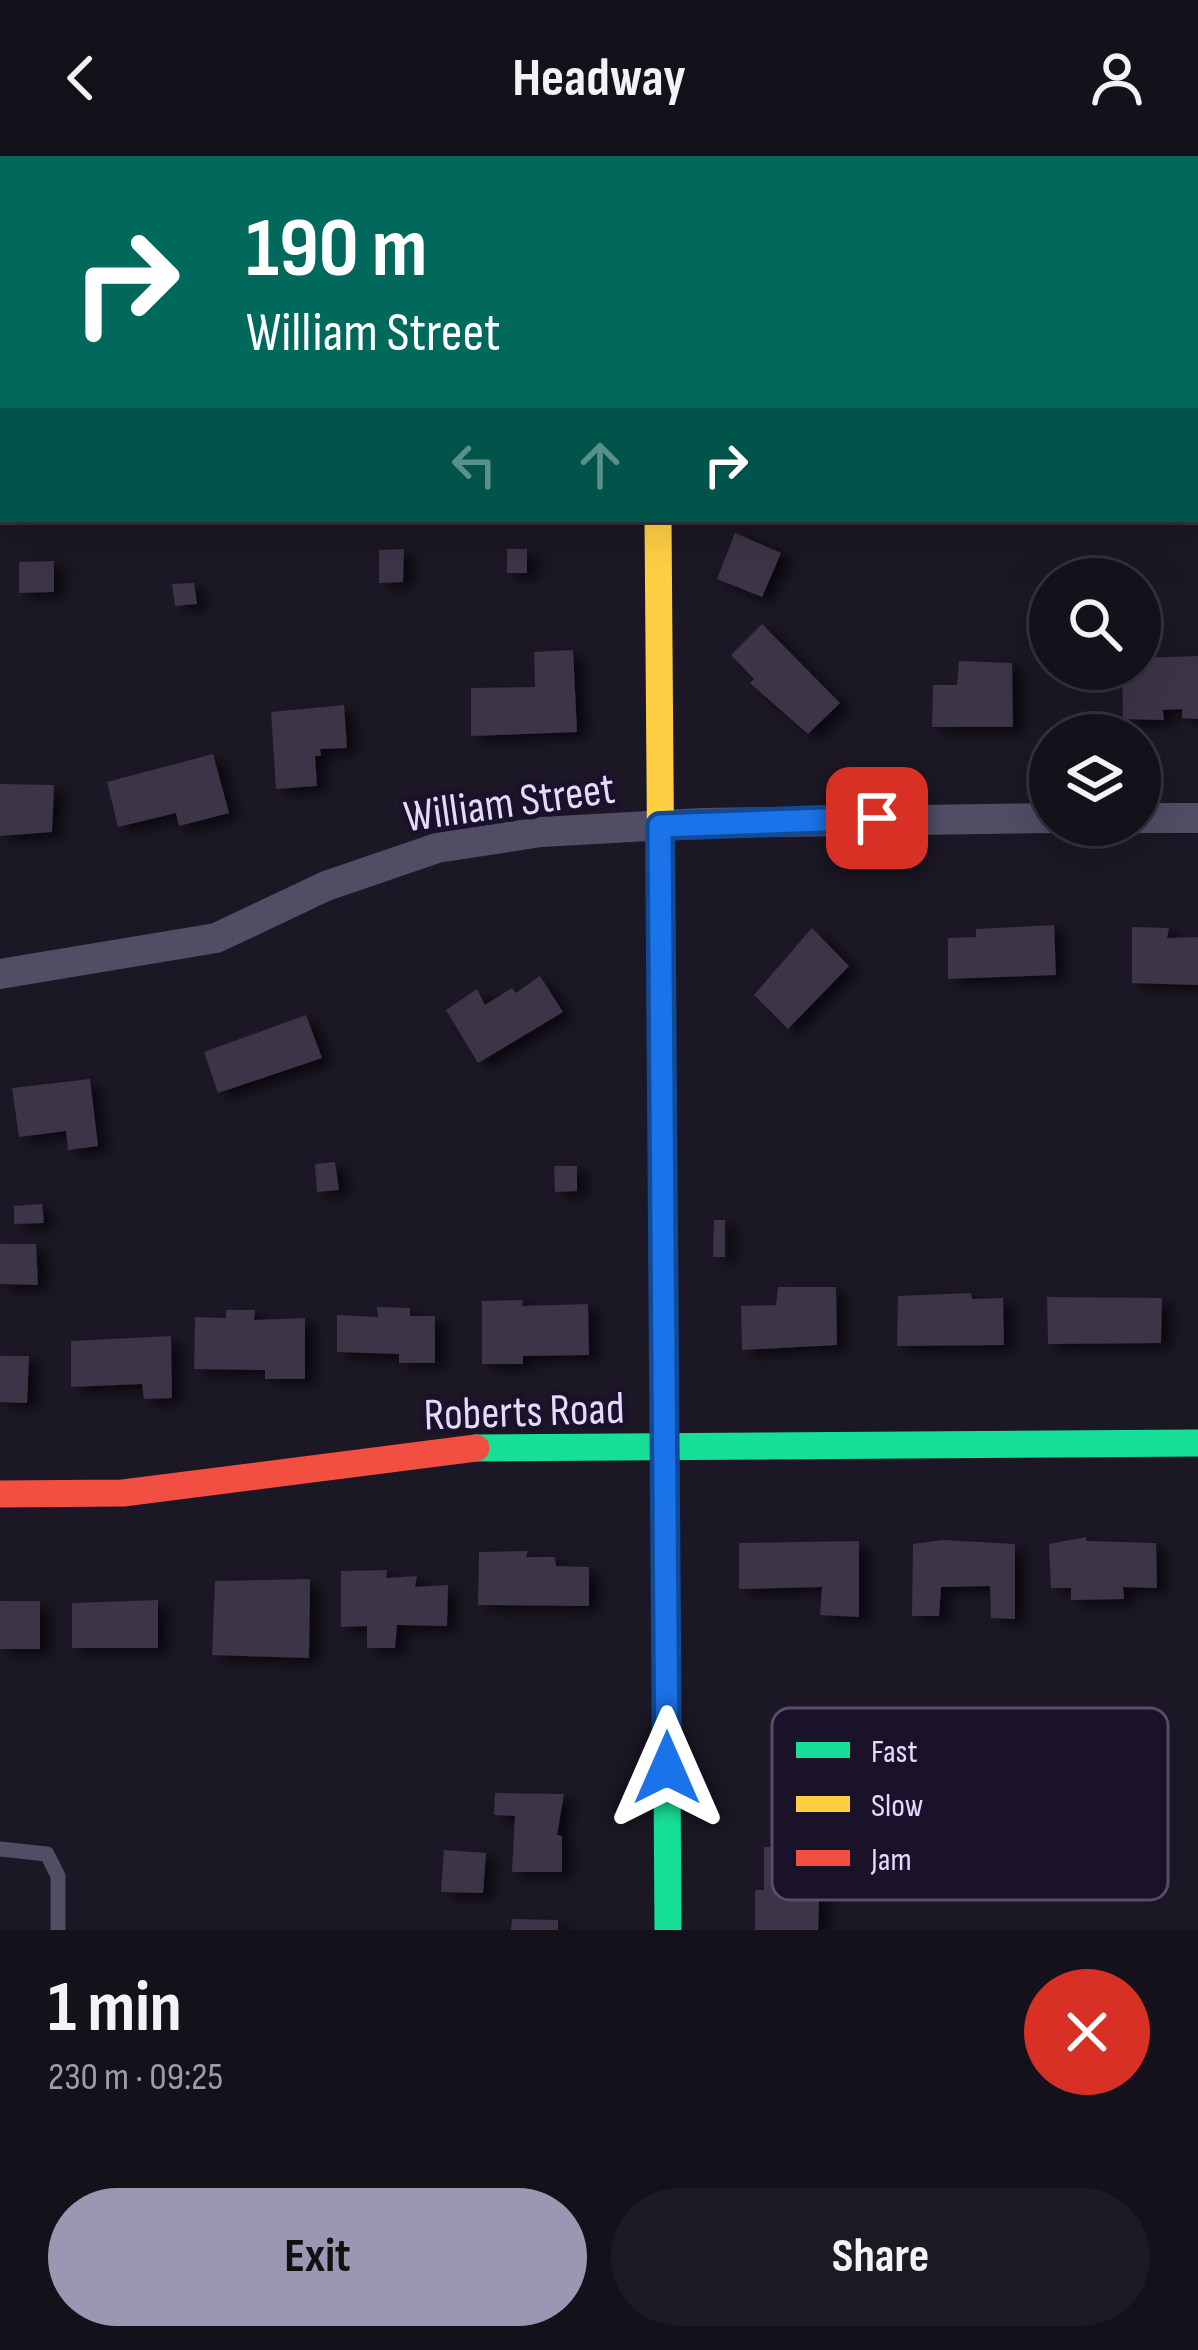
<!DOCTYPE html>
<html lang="en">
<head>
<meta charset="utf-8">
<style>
	body { margin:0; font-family:"Sofia Sans Condensed",sans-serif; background:#1d1a24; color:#f1f3f6; height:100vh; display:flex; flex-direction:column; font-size:45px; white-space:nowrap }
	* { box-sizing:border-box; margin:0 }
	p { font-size:39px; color:#9d9da3 }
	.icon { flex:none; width:66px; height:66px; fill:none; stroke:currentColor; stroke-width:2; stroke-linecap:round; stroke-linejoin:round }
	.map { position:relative; height:1774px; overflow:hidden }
	.side { display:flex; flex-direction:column; background:#14111b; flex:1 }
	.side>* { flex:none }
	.top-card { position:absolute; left:0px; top:0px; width:1200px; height:366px; box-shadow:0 12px 48px #0002,0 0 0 3px #33313a; background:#00695c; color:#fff; overflow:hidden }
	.fabs { position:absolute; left:1029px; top:402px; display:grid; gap:24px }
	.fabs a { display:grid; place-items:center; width:132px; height:132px; border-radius:50%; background:#14111b; box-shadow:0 12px 48px #0002,0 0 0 3px #33313a; font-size:60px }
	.pin { position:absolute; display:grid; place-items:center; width:102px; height:102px; color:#fff; margin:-51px; border-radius:24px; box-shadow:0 6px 18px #0006 }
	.me { position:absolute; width:132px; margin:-66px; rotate:0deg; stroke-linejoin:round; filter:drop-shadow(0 0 9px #0008) }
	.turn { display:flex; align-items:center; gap:42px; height:252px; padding:0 48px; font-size:54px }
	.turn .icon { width:156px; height:156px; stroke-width:2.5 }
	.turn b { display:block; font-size:84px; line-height:102px }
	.lanes { display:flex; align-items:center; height:114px; padding:0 48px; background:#0003; justify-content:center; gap:60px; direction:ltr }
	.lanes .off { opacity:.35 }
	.round { display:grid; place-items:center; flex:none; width:126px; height:126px; border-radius:63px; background:#1d1a24 }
	.summary { display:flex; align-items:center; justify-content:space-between; height:204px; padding:0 48px }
	h1 { font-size:72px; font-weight:700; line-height:90px }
	.button { display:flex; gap:24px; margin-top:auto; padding:24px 48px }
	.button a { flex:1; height:138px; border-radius:72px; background:#9d96b2; color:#111; font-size:48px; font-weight:700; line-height:138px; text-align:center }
	.button a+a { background:#1d1a24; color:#f1f3f6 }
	header { display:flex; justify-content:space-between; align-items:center; height:156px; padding:0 48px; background:#14111b; font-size:54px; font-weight:700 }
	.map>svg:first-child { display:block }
	.building { fill:#3a3546; filter:url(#shadow) }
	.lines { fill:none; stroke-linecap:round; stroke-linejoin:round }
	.lane { stroke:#514d65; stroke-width:15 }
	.street { stroke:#514d65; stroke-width:30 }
	.fast { stroke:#16e098; stroke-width:27 }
	.slow { stroke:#ffcf43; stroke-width:27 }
	.jam { stroke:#f24e42; stroke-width:27 }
	.route-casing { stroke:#114b97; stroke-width:30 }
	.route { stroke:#1a73e8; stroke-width:21 }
	.labels { text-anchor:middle; stroke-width:10; stroke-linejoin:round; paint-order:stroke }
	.street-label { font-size:45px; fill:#e3dbfe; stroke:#191229 }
	.key { fill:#191229; stroke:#564e69; stroke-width:3 }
	.key-label { font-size:33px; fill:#e3dbfe }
</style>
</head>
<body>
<header><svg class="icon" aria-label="back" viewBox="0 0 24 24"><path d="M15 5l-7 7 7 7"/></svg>Headway<svg class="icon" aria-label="person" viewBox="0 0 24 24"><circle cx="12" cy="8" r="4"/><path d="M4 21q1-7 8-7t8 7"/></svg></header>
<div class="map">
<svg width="1198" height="1774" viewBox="0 0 1198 1774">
	<defs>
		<filter id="shadow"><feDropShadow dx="10" dy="6" stdDeviation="6" flood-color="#0009"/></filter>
	</defs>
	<rect width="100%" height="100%" fill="#1b1724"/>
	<g class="building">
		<path d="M735,377L781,397L762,441L717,423Z"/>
		<path d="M404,393L403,426L379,427V394Z"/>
		<rect x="507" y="393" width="20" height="24"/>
		<path d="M54,405V436L19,437V406Z"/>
		<path d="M194,427L197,448L175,450L172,428Z"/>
		<path d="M762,468L840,547L808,578L750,527L754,523L731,499Z"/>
		<path d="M573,494L577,576L471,580V532L535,531L534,496Z"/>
		<path d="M1198,500V563L1182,562V553L1163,554L1164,564L1123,563L1122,513H1140V502Z"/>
		<path d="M959,505L1012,507L1013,571H932L933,529H957Z"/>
		<path d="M344,549L347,592L320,593L321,600H315L317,630L276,633L271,556Z"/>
		<path d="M213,598L229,657L179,670L176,657L118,671L107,626Z"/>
		<path d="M0,628L54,629L52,676L0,680Z"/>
		<path d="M1054,769L1056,819L948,823V782L976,781V773Z"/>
		<path d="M1132,771L1169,772L1167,782L1198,781V829L1132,827Z"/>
		<path d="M812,772L849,810L788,873L754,839Z"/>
		<path d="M540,820L563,856L478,907L446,854L477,833L485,849L512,832L516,837Z"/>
		<path d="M306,859L322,902L218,937L204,896Z"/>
		<path d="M90,923L98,990L68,994L66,975L19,981L12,932Z"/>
		<path d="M335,1006L339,1034L317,1036L315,1008Z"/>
		<path d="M554,1010H577V1035L555,1036Z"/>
		<path d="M42,1048L44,1067L14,1068V1050Z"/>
		<path d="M714,1064H725V1101H713Z"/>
		<path d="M0,1088H36L38,1129L0,1128Z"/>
		<path d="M778,1131H836L837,1189L742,1194L741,1150L776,1149Z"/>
		<path d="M971,1137L972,1143L1003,1142L1004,1189L897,1190L898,1140Z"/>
		<path d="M1047,1141L1162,1142L1161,1187L1048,1188Z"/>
		<path d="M523,1144L522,1150L588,1148L589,1199L523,1200V1208H482V1145Z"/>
		<path d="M377,1151L410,1152V1160H435V1207H399V1198L337,1196V1159L378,1161Z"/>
		<path d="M226,1154H255L254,1164L305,1162V1223H265V1214L194,1213L195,1161L226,1162Z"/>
		<path d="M171,1180L172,1242L144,1243L142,1228L71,1231V1185Z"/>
		<path d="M0,1200H29L27,1247L0,1246Z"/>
		<path d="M1086,1381V1385L1156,1387L1157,1432L1123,1431L1124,1443L1071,1444V1432H1051L1049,1388Z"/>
		<path d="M943,1384L1015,1388V1463L991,1462L990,1430L941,1431L939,1460H912L913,1388Z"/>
		<path d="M859,1385V1461L820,1459L822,1431L739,1433V1387Z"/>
		<path d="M528,1395L526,1401H555L556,1410L589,1411V1450L478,1449L479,1396Z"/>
		<path d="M387,1414L386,1422L417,1420L415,1431L448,1429L447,1470L397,1469L395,1492H367V1470L341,1471V1415Z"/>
		<path d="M310,1423L309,1502L212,1499L215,1425Z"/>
		<path d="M158,1444V1492H72V1447Z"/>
		<rect x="0" y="1445" width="40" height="48"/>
		<path d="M495,1637L564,1638L557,1679L562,1680V1716H512L515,1660L494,1659Z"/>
		<path d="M764,1691L821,1692L818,1774H755V1734H764Z"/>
		<path d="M444,1694L486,1697L483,1737L441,1736Z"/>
		<path d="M512,1763L558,1764V1774H511Z"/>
	</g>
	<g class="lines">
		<path class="lane" d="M0,1693L47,1698L58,1720V1774"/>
		<g class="street">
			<path d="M565,0L570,3"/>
			<path d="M751,3L752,0"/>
			<path d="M1197,135H1198"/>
			<path d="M1140,662H1198"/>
			<path d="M0,818L216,782L326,730L437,692L541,676L702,667L1050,662"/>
		</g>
		<g class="fast">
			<path d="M663,1000L668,1774"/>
			<path d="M476,1292L1198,1287"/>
		</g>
		<path class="slow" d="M658,363L663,1000"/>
		<path class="jam" d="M0,1338L123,1337L476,1292"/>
	</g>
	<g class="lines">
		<g class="route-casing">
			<path id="route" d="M667,1612L660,670L877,662"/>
		</g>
		<use href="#route" class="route"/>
	</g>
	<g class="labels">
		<g class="street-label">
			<text transform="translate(509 645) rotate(-8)" y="16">William Street</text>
			<text transform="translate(524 1254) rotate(-2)" y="16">Roberts Road</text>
		</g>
	</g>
	<rect x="772" y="1552" width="396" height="192" rx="18" class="key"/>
	<rect x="796" y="1586" width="54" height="16" fill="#16e098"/>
	<rect x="796" y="1640" width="54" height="16" fill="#ffcf43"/>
	<rect x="796" y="1694" width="54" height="16" fill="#f24e42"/>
	<g class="key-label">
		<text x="871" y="1606">Fast</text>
		<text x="871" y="1660">Slow</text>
		<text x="871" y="1714">Jam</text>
	</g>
</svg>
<div class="fabs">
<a><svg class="icon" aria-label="search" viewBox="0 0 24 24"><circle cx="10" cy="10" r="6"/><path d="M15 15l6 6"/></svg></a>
<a><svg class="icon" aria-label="layers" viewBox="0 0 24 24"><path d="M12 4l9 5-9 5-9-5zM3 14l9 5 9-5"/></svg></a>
</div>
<div class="pin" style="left:877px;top:662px;background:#d93025"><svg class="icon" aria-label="arrive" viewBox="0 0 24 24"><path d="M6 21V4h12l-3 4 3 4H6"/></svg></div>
<svg class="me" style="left:667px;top:1612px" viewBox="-20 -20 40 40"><path d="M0-17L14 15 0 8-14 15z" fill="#1a73e8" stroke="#fff" stroke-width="4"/></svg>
<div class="top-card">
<div class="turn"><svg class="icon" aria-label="right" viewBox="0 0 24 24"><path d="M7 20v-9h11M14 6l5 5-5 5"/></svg><div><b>190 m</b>William Street</div></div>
<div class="lanes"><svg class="icon off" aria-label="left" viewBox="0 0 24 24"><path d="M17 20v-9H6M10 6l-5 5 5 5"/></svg><svg class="icon off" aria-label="ahead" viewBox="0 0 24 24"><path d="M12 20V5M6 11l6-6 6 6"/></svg><svg class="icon" aria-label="right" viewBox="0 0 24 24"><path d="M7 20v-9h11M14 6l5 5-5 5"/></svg></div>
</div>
</div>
<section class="side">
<div class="summary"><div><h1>1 min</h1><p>230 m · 09:25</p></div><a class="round" style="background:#d93025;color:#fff"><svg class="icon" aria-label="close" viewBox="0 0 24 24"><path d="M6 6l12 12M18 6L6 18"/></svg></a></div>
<div class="button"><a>Exit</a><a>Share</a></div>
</section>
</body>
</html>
